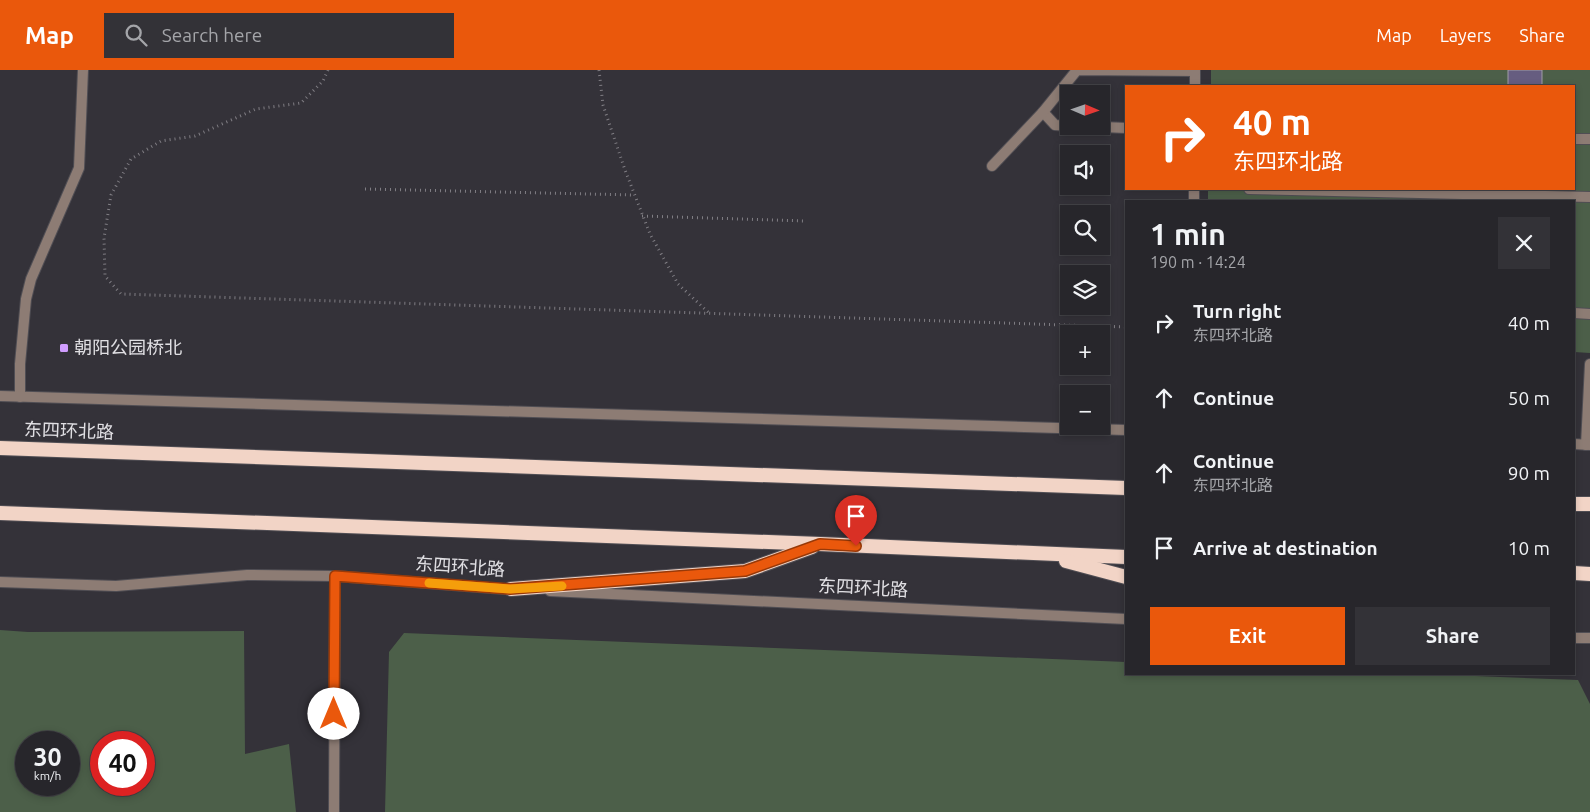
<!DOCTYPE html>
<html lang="en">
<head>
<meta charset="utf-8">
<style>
	body { margin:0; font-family:Ubuntu,"Noto Sans SC",sans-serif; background:#333237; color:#f1f3f6; height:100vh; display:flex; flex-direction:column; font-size:19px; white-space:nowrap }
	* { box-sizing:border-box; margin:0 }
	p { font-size:16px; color:#a4a5a9 }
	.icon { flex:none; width:28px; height:28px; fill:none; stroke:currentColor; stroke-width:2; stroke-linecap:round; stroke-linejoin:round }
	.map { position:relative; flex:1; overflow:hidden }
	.details { position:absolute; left:1125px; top:130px; width:450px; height:475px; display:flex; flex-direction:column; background:#27262b; border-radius:0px; box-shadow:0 2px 8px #0003,0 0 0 1px #434347 }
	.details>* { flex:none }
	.banner { position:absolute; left:1125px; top:15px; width:450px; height:105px; border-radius:0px; box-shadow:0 2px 8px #0003,0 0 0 1px #434347; background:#ea580c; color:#fff; overflow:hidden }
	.needle { width:32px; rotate:92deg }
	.controls { position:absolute; left:1060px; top:15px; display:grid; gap:10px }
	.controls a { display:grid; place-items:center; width:50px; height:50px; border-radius:0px; background:#27262b; box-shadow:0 2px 8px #0003,0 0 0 1px #434347; font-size:25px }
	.speed { position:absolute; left:15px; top:661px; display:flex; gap:10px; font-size:25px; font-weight:700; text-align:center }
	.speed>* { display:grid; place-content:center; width:65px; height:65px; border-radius:50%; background:#27262b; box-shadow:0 2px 8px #0003,0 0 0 1px #434347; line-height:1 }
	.speed small { font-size:12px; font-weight:400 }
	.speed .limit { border:8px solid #d22; background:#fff; color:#111 }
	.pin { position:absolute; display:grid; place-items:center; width:42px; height:42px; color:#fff; margin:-51px -21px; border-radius:50% 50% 50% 0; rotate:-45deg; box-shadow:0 0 5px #0007 }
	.pin .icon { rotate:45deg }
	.me { position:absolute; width:55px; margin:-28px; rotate:0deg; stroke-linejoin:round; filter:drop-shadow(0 0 4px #0008) }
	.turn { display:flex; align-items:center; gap:18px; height:105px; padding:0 25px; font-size:22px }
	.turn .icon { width:65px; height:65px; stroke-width:2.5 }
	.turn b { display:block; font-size:35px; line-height:42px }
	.round { display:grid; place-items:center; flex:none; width:52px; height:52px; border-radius:0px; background:#333237 }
	.overview { display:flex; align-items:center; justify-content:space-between; height:85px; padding:0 25px }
	h1 { font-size:30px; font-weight:600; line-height:38px }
	.button { display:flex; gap:10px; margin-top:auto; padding:10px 25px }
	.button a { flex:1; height:58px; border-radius:0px; background:#ea580c; color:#fff; font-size:20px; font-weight:600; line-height:58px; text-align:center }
	.button a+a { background:#333237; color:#f1f3f6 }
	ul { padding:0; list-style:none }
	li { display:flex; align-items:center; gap:15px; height:75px; padding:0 25px }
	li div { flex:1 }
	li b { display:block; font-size:19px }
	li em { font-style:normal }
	header { display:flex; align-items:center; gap:30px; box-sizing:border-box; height:70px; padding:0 25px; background:#ea580c; color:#fff }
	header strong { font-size:24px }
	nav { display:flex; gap:28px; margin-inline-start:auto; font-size:18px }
	.search { width:350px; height:45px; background:#333237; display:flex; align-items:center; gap:12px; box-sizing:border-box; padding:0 18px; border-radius:0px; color:#a4a5a9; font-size:19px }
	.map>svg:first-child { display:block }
	.green { fill:#4c5f49; fill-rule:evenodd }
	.building { fill:#665d80; stroke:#a09ea6 }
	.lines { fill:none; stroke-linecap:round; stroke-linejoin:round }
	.service-casing { stroke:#504e54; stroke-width:12 }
	.tertiary-casing { stroke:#504e54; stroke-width:12 }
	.trunk-casing { stroke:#504e54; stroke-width:16 }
	.path { stroke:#807e84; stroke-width:3; stroke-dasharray:1 4; stroke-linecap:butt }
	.service { stroke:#8d7c74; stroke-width:10 }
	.tertiary { stroke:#8d7c74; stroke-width:10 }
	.trunk { stroke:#f2d4c6; stroke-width:14 }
	.route-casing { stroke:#983908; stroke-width:12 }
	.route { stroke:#ea580c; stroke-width:9 }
	.slow { stroke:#f59e0b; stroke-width:9 }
	.poi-dot { fill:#d09dff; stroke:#343239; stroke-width:2 }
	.labels { text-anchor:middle; stroke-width:4; stroke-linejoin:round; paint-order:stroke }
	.poi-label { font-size:18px; fill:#e0dfe3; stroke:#343239; text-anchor:start }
	.street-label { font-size:18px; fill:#e0dfe3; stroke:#343239 }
</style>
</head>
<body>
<header>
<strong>Map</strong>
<div class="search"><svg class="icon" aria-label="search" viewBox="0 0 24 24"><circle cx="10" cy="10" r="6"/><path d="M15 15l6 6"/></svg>Search here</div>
<nav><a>Map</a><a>Layers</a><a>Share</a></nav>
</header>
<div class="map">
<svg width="1590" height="742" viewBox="0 0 1590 742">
	<rect width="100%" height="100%" fill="#343239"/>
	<g class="green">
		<path d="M1211,0H1590V283L1574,282V131H1208V119H1574V16H1211Z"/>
		<path d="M0,560L28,562L244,561L245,684L289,674L296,742H0ZM26,672H69V715H26ZM101,672H144V715H101Z"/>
		<path d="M404,563L1126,592V604H1425L1578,610L1590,634V742H385L389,582Z"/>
	</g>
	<rect class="building" x="1508" y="0" width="34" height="16"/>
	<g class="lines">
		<g class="service-casing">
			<g id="service">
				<path d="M1195,16V0"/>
				<path d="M1043,42L1055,55L1069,56"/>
				<path d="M1081,56L1126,58"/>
				<path d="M1574,69H1590"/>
				<path d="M992,96L1043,42L1077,0L1195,1"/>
				<path d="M1249,119L1590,127"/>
				<path d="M1194,131V119"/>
				<path d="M1574,243L1590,244"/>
				<path d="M20,327V294L26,229L31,209L79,98L83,0"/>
				<path d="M1586,375L1590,294"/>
			</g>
		</g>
		<g class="tertiary-casing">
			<g id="tertiary">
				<path d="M0,326L1126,360"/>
				<path d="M1574,374L1590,375"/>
				<path d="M0,512L116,516L247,505L335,506L516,520"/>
				<path d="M550,521L1126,549"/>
				<path d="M1574,568H1590"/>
				<path d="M334,742L335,506"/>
			</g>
		</g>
		<g class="trunk-casing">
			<g id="trunk">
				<path d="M0,378L1126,418"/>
				<path d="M1574,434H1590"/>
				<path d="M0,443L820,474L1126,487"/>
				<path d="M1066,491L1126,507"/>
				<path d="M1574,503L1590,504"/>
				<path d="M511,519L745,501L812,477"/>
			</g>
		</g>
		<g class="path">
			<path d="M328,0L323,11L301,33L256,39L195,66L161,71L131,89L111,125L104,168L105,206L121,224L1126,257"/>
			<path d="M599,0L603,35L625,100L650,164L678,214L709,243"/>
			<path d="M365,119L634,125"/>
			<path d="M642,146L806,151"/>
		</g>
		<use href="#service" class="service"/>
		<use href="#tertiary" class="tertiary"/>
		<use href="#trunk" class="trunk"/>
	</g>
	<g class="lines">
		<g class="route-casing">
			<path id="route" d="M334,644L335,506L510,519L745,501L820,474L856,476"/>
		</g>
		<use href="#route" class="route"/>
		<path class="slow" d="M429,513L510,519L562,516"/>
	</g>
	<rect class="poi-dot" x="59" y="273" width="10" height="10" rx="2.5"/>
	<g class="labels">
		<g class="poi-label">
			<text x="74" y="284">朝阳公园桥北</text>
		</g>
		<g class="street-label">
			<text transform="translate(69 361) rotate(2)" y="6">东四环北路</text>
			<text transform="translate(460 497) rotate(4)" y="6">东四环北路</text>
			<text transform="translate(863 518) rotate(3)" y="6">东四环北路</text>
		</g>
	</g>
</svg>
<div class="controls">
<a><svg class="needle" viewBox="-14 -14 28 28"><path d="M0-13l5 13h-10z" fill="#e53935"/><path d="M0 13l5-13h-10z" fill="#a4a5a9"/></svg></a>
<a><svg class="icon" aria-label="sound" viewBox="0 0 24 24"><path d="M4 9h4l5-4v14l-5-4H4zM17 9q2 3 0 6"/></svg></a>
<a><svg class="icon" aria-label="search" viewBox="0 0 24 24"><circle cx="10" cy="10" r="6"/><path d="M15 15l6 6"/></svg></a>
<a><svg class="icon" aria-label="layers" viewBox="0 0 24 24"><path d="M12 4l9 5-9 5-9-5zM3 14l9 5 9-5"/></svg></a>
<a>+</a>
<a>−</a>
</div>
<div class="speed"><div>30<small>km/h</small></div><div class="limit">40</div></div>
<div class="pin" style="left:856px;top:476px;background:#d93025"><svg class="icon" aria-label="arrive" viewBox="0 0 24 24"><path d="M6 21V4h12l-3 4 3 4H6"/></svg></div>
<svg class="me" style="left:334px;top:644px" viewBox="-20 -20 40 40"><circle r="19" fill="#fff"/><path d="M0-13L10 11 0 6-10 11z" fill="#ea580c"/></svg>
<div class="banner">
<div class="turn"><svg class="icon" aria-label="right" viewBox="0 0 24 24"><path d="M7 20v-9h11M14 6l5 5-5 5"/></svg><div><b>40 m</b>东四环北路</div></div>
</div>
<section class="details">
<div class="overview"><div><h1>1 min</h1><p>190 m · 14:24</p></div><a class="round"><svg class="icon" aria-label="close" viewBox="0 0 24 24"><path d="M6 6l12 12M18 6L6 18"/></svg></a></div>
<ul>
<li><svg class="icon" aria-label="right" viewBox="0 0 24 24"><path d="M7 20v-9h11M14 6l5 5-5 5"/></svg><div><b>Turn right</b><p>东四环北路</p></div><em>40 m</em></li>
<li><svg class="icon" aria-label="ahead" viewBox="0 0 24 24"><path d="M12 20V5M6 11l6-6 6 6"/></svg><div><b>Continue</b></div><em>50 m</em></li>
<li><svg class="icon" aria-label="ahead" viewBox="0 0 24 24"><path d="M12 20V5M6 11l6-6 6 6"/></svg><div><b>Continue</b><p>东四环北路</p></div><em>90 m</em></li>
<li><svg class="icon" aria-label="arrive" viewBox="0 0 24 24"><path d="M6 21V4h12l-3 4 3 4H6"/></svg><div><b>Arrive at destination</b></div><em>10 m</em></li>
</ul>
<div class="button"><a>Exit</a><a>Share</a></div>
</section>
</div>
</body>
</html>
